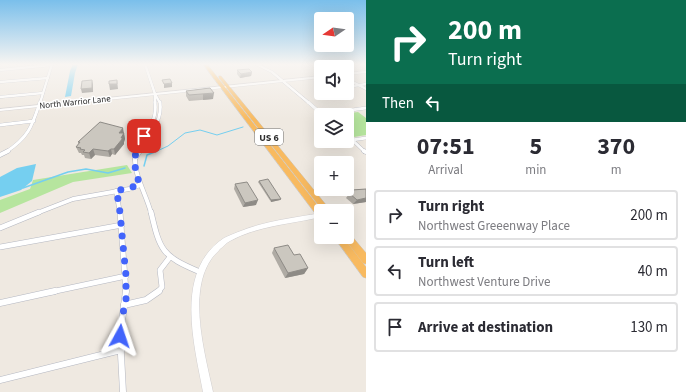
<!DOCTYPE html>
<html lang="en">
<head>
<meta charset="utf-8">
<style>
	body { margin:0; font-family:"Source Sans 3",sans-serif; background:#f7f7f7; color:#2b2b33; height:100vh; display:flex; flex-direction:column; font-size:15px; white-space:nowrap }
	* { box-sizing:border-box; margin:0 }
	p { font-size:13px; color:#7c7c81 }
	.icon { flex:none; width:22px; height:22px; fill:none; stroke:currentColor; stroke-width:2; stroke-linecap:round; stroke-linejoin:round }
	.map { position:relative; flex:1; overflow:hidden }
	.details { display:flex; flex-direction:column; background:#fff; width:320px }
	.details>* { flex:none }
	.top-card { background:#0b6e4f; color:#fff; overflow:hidden }
	.needle { width:26px; rotate:257deg }
	.fabs { position:absolute; left:314px; top:12px; display:grid; gap:8px }
	.fabs a { display:grid; place-items:center; width:40px; height:40px; border-radius:4px; background:#fff; box-shadow:0 4px 16px #0002; font-size:20px }
	.pin { position:absolute; display:grid; place-items:center; width:34px; height:34px; color:#fff; margin:-17px; border-radius:8px; box-shadow:0 2px 6px #0006 }
	.me { position:absolute; width:44px; margin:-22px; rotate:5deg; stroke-linejoin:round; filter:drop-shadow(0 0 3px #0008) }
	.turn { display:flex; align-items:center; gap:14px; height:84px; padding:0 16px; font-size:18px }
	.turn .icon { width:52px; height:52px; stroke-width:2.5 }
	.turn b { display:block; font-size:28px; line-height:34px }
	.then { display:flex; align-items:center; height:38px; padding:0 16px; background:#0003; gap:8px; font-size:15px }
	.eta { display:flex; justify-content:space-evenly; align-items:center; height:68px; text-align:center }
	.eta b { font-size:24px; font-weight:700; line-height:28px }
	ul { padding:0; list-style:none }
	li { display:flex; align-items:center; gap:12px; height:50px; margin:0 8px 6px; padding:0 8px; border:2px solid #e1e1e2; border-radius:4px }
	li div { flex:1 }
	li b { display:block; font-size:15px }
	li em { font-style:normal }
	main { display:flex; flex:1; min-height:0 }
	.map>svg:first-child { display:block }
	.green { fill:#b6e59e }
	.water { fill:#75cff0 }
	.lines { fill:none; stroke-linecap:round; stroke-linejoin:round }
	.stream-far1 { stroke:#75cff0; stroke-width:1 }
	.stream { stroke:#75cff0; stroke-width:1.5 }
	.minor-far4-casing { stroke:#b4b7c1; stroke-width:3 }
	.minor-far3-casing { stroke:#b4b7c1; stroke-width:3.5 }
	.minor-far2-casing { stroke:#b4b7c1; stroke-width:5 }
	.minor-far1-casing { stroke:#b4b7c1; stroke-width:6 }
	.minor-casing { stroke:#b4b7c1; stroke-width:7 }
	.tertiary-casing { stroke:#b4b7c1; stroke-width:0.5 }
	.trunk-casing { stroke:#c9c9c9; stroke-width:1 }
	.minor-far4 { stroke:#fff; stroke-width:2.5 }
	.minor-far3 { stroke:#fff; stroke-width:3 }
	.minor-far2 { stroke:#fff; stroke-width:4 }
	.minor-far1 { stroke:#fff; stroke-width:5 }
	.minor { stroke:#fff; stroke-width:6 }
	.tertiary { fill:#fff; fill-rule:evenodd }
	.trunk { fill:#f8ba60; fill-rule:evenodd }
	.wall { fill:#afaba4 }
	.shaded-wall { fill:#8e8b86 }
	.building { fill:#cbc7bf; stroke:#8e8b86 }
	.route { stroke:#4264fb; stroke-width:7; stroke-dasharray:0 12.6 }
	.labels { text-anchor:middle; stroke-width:3; stroke-linejoin:round; paint-order:stroke }
	.far-street-label { font-size:9px; fill:#2e2e2e; stroke:#fff }
	.shield { fill:#fff; stroke:#6d6d6d; stroke-width:1 }
	.shield-label { font-size:10px; font-weight:bold; fill:#2e2e2e }
</style>
</head>
<body>
<main>
<div class="map">
<svg width="366" height="392" viewBox="0 0 366 392">
	<rect width="100%" height="100%" fill="#efe9e1"/>
	<g class="green">
		<path d="M358,112L366,118V135L354,137L347,130V115H335Z"/>
		<path d="M127,165L132,173L73,182L0,213V200L30,189L33,180Z"/>
	</g>
	<g class="water">
		<path d="M73,64H78L75,73L71,96L65,97L70,71Z"/>
		<path d="M36,164L32,181L21,190L0,197V177L17,168Z"/>
	</g>
	<g class="lines">
		<path class="stream-far1" d="M155,152L168,146L185,133L200,130L217,135L243,127"/>
		<g class="stream">
			<path d="M144,166L147,155L157,151"/>
			<path d="M23,188L68,172L86,169L108,173L125,168"/>
		</g>
		<g class="minor-far4-casing">
			<g id="minor-far4">
				<path d="M145,64L155,94L160,103"/>
				<path d="M256,64L272,72L309,103"/>
				<path d="M324,64L328,67"/>
				<path d="M0,70L51,65"/>
				<path d="M347,79L366,89"/>
				<path d="M0,82L48,78"/>
				<path d="M347,87L366,84"/>
				<path d="M0,97L43,93"/>
				<path d="M40,103L52,64"/>
				<path d="M155,103V94"/>
			</g>
		</g>
		<g class="minor-far3-casing">
			<g id="minor-far3">
				<path d="M308,102L323,115"/>
				<path d="M322,114L366,108"/>
				<path d="M0,125L34,121"/>
				<path d="M347,135L365,152"/>
				<path d="M352,140L366,138"/>
				<path d="M6,152C29,137 32,126 40,102"/>
				<path d="M136,152C141,131 158,127 155,102"/>
				<path d="M140,152C149,137 163,120 160,102"/>
			</g>
		</g>
		<g class="minor-far2-casing">
			<g id="minor-far2">
				<path d="M136,151C131,171 146,193 151,213"/>
				<path d="M364,151L366,152"/>
				<path d="M0,155L8,151"/>
				<path d="M135,159L140,151"/>
				<path d="M116,191L120,213"/>
				<path d="M37,213L73,199L129,189L140,185"/>
			</g>
		</g>
		<g class="minor-far1-casing">
			<g id="minor-far1">
				<path d="M120,212L126,292"/>
				<path d="M151,212C160,251 162,256 200,272"/>
				<path d="M0,228L39,212"/>
				<path d="M0,247L122,225"/>
				<path d="M51,292L126,276"/>
				<path d="M158,292L162,287L160,270L170,257"/>
			</g>
		</g>
		<g class="minor-casing">
			<g id="minor">
				<path d="M0,303L55,291"/>
				<path d="M124,305L146,300L159,291"/>
				<path d="M0,380L121,350"/>
				<path d="M123,392L120,336L126,291"/>
			</g>
		</g>
		<g class="tertiary-casing">
			<g id="tertiary">
				<path d="M366,71V73L347,75V73Z"/>
				<path d="M321,76V78L0,111V109Z"/>
				<path d="M321,213V217C291,224 257,226 230,241C226,243 223,247 220,249C218,252 214,255 212,258C187,292 205,354 213,392H203C194,344 174,271 224,238C228,236 233,234 238,232C264,221 293,218 321,213Z"/>
			</g>
		</g>
		<g class="trunk-casing">
			<g id="trunk">
				<path d="M203,64H207L322,211H321V218L318,217Z"/>
				<path d="M219,76H221L331,211H323L219,78Z"/>
				<path d="M347,233L350,234L366,253V264L363,263L344,238L343,237H347Z"/>
				<path d="M334,237H343L366,267V278L363,277Z"/>
			</g>
		</g>
		<use href="#minor-far4" class="minor-far4"/>
		<use href="#minor-far3" class="minor-far3"/>
		<use href="#minor-far2" class="minor-far2"/>
		<use href="#minor-far1" class="minor-far1"/>
		<use href="#minor" class="minor"/>
		<use href="#tertiary" class="tertiary"/>
		<use href="#trunk" class="trunk"/>
	</g>
	<g class="wall">
		<path d="M237,70L252,72L251,76L240,78L237,74Z"/>
		<path d="M210,88L213,99L189,101L186,96V91Z"/>
		<path d="M124,133L125,139L124,142V144L115,155L112,154L110,157L95,155L91,159L85,158L84,155H82L81,153H79L76,147L79,144L78,142Z"/>
		<path d="M259,181L281,199L280,200L271,202L258,182Z"/>
		<path d="M235,184L256,205L243,207L234,189Z"/>
		<path d="M366,189V202L353,204L346,198L352,190Z"/>
		<path d="M274,248L294,255L308,268L304,274L285,278L272,253Z"/>
	</g>
	<g class="shaded-wall">
		<path d="M252,72L251,76L240,78L241,74Z"/>
		<path d="M92,80L93,84V92L82,93L81,89Z"/>
		<path d="M117,80L118,89L110,90L109,84Z"/>
		<path d="M172,83V87L164,88V84Z"/>
		<path d="M214,93L213,99L203,100V94Z"/>
		<path d="M123,128L125,139L124,142V144L115,155L114,149L119,133Z"/>
		<path d="M93,149L95,155L91,159L89,153Z"/>
		<path d="M111,149L112,154L110,157L108,151Z"/>
		<path d="M366,198V202L353,204L357,200Z"/>
		<path d="M281,199L280,200L271,202V200Z"/>
		<path d="M258,200L256,205L243,207L245,203Z"/>
		<path d="M308,268L304,274L285,278L288,273Z"/>
	</g>
	<g class="building">
		<path d="M249,69L252,72L241,74L237,70Z"/>
		<path d="M170,79L172,83L164,84L162,80Z"/>
		<path d="M92,80V88L81,89L82,81Z"/>
		<path d="M117,80V84H109V81Z"/>
		<path d="M210,88L214,93L189,95L186,91Z"/>
		<path d="M100,122L123,128L119,133H124L121,138H123L114,149H111L108,151L93,149L89,153L83,152L85,150L80,149L81,148L76,147L80,142H78Z"/>
		<path d="M268,179L281,199L271,200L259,181Z"/>
		<path d="M247,182L258,200L245,203L235,184Z"/>
		<path d="M366,189V198L357,200L349,193L353,192L352,190Z"/>
		<path d="M288,245L294,255L300,254L308,268L288,273L274,248Z"/>
	</g>
	<linearGradient id="sky" x2="0" y2="1"><stop stop-color="#7abfeb"/><stop offset="0.54" stop-color="#f8f5f2"/><stop offset="1" stop-color="#f8f5f2" stop-opacity="0"/></linearGradient>
	<rect width="366" height="119" fill="url(#sky)"/>
	<g class="lines">
		<path class="route" d="M120,336L122,318L126,299V276L119,203L116,191L140,185C133,165 132,154 144,136"/>
	</g>
	<g class="labels">
		<g class="far-street-label">
			<text transform="translate(75 102) rotate(-6)" y="3">North Warrior Lane</text>
		</g>
		<rect class="shield" x="255" y="129" width="28" height="16" rx="3"/>
		<g class="shield-label">
			<text x="269" y="141">US 6</text>
		</g>
	</g>
</svg>
<div class="fabs">
<a><svg class="needle" viewBox="-14 -14 28 28"><path d="M0-13l5 13h-10z" fill="#e53935"/><path d="M0 13l5-13h-10z" fill="#7c7c81"/></svg></a>
<a><svg class="icon" aria-label="sound" viewBox="0 0 24 24"><path d="M4 9h4l5-4v14l-5-4H4zM17 9q2 3 0 6"/></svg></a>
<a><svg class="icon" aria-label="layers" viewBox="0 0 24 24"><path d="M12 4l9 5-9 5-9-5zM3 14l9 5 9-5"/></svg></a>
<a>+</a>
<a>−</a>
</div>
<div class="pin" style="left:144px;top:136px;background:#d93025"><svg class="icon" aria-label="arrive" viewBox="0 0 24 24"><path d="M6 21V4h12l-3 4 3 4H6"/></svg></div>
<svg class="me" style="left:120px;top:336px" viewBox="-20 -20 40 40"><path d="M0-17L14 15 0 8-14 15z" fill="#4264fb" stroke="#fff" stroke-width="4"/></svg>
</div>
<section class="details">
<div class="top-card">
<div class="turn"><svg class="icon" aria-label="right" viewBox="0 0 24 24"><path d="M7 20v-9h11M14 6l5 5-5 5"/></svg><div><b>200 m</b>Turn right</div></div>
<div class="then">Then<svg class="icon" aria-label="left" viewBox="0 0 24 24"><path d="M17 20v-9H6M10 6l-5 5 5 5"/></svg></div>
</div>
<div class="eta">
<div><b>07:51</b><p>Arrival</p></div>
<div><b>5</b><p>min</p></div>
<div><b>370</b><p>m</p></div>
</div>
<ul>
<li><svg class="icon" aria-label="right" viewBox="0 0 24 24"><path d="M7 20v-9h11M14 6l5 5-5 5"/></svg><div><b>Turn right</b><p>Northwest Greeenway Place</p></div><em>200 m</em></li>
<li><svg class="icon" aria-label="left" viewBox="0 0 24 24"><path d="M17 20v-9H6M10 6l-5 5 5 5"/></svg><div><b>Turn left</b><p>Northwest Venture Drive</p></div><em>40 m</em></li>
<li><svg class="icon" aria-label="arrive" viewBox="0 0 24 24"><path d="M6 21V4h12l-3 4 3 4H6"/></svg><div><b>Arrive at destination</b></div><em>130 m</em></li>
</ul>
</section>
</main>
</body>
</html>
